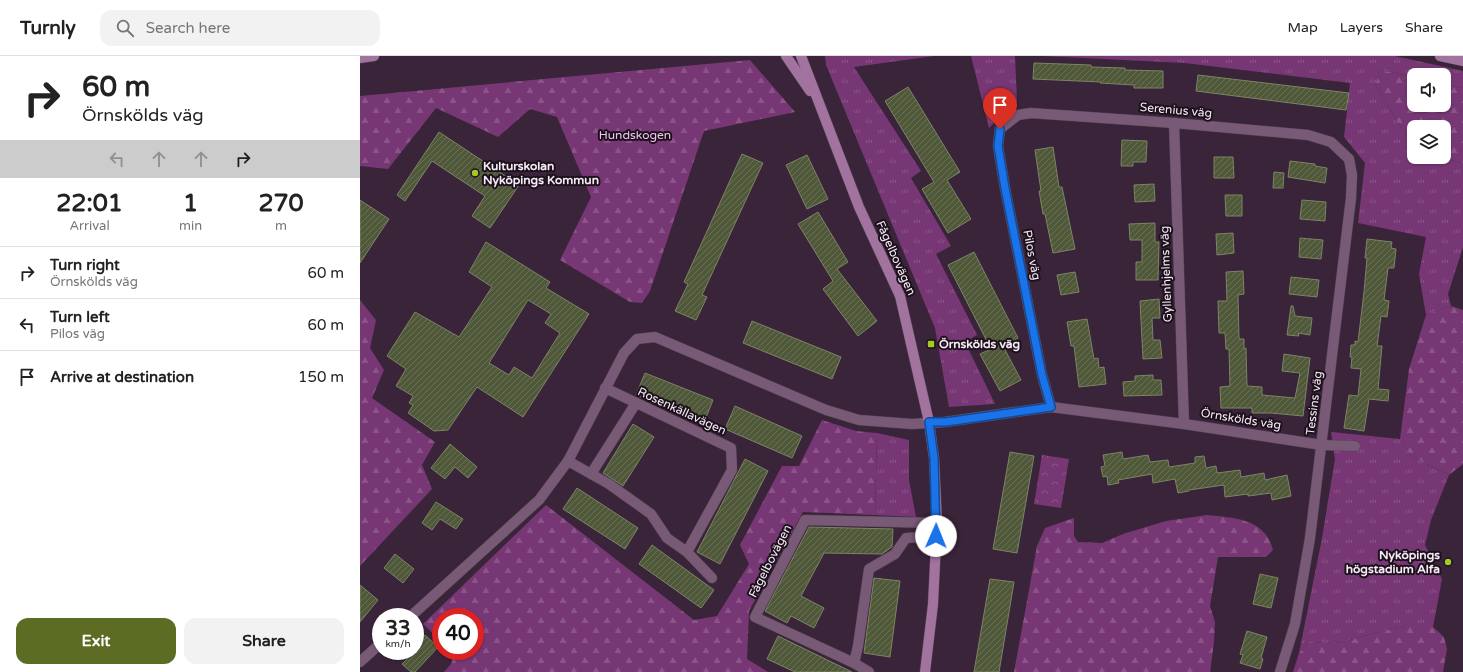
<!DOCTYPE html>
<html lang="en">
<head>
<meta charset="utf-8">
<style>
	body { margin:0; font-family:"Varela Round",sans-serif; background:#f2f2f2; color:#222; height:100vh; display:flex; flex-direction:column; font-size:15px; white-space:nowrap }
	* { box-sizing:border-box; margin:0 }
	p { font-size:13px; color:#767676 }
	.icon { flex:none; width:22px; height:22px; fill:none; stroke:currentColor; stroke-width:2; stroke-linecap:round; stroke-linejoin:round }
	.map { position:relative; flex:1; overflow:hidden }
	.panel { display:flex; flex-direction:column; background:#fff; width:360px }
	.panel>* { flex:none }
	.top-card { background:#fff; color:#222; overflow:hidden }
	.controls { position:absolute; left:1047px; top:12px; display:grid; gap:8px }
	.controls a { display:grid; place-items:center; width:44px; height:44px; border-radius:8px; background:#fff; box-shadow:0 1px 3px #0004; font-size:20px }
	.speed { position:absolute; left:12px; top:552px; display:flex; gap:8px; font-size:20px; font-weight:700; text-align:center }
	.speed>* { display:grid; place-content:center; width:52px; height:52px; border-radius:50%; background:#fff; box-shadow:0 1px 3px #0004; line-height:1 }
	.speed small { font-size:10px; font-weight:400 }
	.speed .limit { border:6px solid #d22; background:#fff; color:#111 }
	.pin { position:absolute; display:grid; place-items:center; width:34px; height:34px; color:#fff; margin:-41px -17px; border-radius:50% 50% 50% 0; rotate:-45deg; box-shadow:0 0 4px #0007 }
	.pin .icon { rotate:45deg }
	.me { position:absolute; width:44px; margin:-22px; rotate:1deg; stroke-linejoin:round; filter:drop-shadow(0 0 3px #0008) }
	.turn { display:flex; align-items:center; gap:14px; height:84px; padding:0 16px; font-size:18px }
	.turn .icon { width:52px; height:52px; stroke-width:2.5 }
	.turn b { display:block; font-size:28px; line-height:34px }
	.lanes { display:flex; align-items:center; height:38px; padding:0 16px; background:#0003; justify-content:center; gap:20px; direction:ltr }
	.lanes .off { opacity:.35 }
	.eta { display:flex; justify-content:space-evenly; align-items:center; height:68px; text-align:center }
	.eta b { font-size:24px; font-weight:800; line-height:28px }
	.button { display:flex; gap:8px; margin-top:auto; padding:8px 16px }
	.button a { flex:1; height:46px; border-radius:12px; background:#5c6d23; color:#fff; font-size:16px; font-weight:800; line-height:46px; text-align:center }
	.button a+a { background:#f2f2f2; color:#222 }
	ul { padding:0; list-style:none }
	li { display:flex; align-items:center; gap:12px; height:52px; padding:0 16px; border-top:1px solid #e0e0e0 }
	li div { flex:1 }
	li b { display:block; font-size:15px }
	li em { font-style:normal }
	header { display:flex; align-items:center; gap:24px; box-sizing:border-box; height:56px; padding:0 20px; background:#fff; border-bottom:1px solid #e0e0e0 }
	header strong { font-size:19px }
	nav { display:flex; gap:22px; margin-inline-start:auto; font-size:14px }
	.search { width:280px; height:36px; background:#f2f2f2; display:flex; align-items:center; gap:10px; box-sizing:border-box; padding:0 14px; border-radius:12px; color:#767676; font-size:15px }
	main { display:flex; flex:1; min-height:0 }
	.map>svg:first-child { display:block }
	.grass { fill:url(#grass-tufts) }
	.forest { fill:url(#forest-firs) }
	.park { fill:url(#park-crowns) }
	.building { fill:url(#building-hatch); stroke:#7b8564; fill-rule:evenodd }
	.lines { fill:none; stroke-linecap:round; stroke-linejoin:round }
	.street-casing { stroke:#554054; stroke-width:11 }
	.secondary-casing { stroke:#554054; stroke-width:11 }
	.street { stroke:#785a76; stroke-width:10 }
	.secondary { stroke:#a1739e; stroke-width:10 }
	.route-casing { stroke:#114b97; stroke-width:10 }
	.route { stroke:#1a73e8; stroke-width:7 }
	.poi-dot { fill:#a4c824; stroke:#1b111b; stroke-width:1.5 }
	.labels { text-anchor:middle; stroke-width:4; stroke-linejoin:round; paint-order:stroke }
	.street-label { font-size:12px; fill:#f8e9f7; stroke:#1b111b }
	.park-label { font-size:12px; fill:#f8c1f5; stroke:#1b111b }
	.poi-label { font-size:12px; font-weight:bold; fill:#f8e9f7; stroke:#1b111b; text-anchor:start }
</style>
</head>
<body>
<header>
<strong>Turnly</strong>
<div class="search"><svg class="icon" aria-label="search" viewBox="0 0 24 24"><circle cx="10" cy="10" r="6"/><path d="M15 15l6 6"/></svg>Search here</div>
<nav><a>Map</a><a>Layers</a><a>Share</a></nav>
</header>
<main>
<section class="panel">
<div class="top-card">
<div class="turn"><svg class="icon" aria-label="right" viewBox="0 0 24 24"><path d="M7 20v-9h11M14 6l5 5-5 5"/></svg><div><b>60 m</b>Örnskölds väg</div></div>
<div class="lanes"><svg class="icon off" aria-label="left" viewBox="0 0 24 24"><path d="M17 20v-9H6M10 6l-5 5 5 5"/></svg><svg class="icon off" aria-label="ahead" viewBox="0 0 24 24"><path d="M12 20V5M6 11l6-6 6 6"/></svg><svg class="icon off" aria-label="ahead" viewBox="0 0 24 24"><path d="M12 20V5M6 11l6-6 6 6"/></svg><svg class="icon" aria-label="right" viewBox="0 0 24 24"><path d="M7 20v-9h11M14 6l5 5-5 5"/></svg></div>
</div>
<div class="eta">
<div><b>22:01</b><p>Arrival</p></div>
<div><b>1</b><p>min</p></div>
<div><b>270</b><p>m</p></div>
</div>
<ul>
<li><svg class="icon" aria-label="right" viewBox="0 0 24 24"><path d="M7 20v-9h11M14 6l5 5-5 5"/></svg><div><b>Turn right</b><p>Örnskölds väg</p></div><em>60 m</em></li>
<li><svg class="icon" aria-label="left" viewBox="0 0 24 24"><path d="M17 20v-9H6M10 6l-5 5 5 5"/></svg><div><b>Turn left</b><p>Pilos väg</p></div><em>60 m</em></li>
<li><svg class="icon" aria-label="arrive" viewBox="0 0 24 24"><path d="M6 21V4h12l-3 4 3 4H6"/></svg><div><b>Arrive at destination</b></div><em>150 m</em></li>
</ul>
<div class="button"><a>Exit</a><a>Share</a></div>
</section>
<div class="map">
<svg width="1103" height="616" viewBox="0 0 1103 616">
	<defs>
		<pattern id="grass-tufts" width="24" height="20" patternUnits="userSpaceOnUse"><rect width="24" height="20" fill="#773775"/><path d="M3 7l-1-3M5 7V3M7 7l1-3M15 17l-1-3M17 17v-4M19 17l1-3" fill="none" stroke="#8b5489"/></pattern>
		<pattern id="forest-firs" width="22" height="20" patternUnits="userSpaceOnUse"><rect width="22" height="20" fill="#773775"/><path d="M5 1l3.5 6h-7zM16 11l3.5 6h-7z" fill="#8b5489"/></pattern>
		<pattern id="park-crowns" width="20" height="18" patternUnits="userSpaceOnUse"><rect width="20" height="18" fill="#773775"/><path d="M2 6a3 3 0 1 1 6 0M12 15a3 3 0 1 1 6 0" fill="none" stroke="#8b5489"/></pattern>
		<pattern id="building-hatch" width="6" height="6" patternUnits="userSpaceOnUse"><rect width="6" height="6" fill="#4f5839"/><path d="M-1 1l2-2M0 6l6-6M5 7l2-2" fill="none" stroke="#697056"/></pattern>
	</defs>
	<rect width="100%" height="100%" fill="#3a2439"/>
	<g class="grass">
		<path d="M465,0H574L494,11L561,115L551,122L591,190L576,198L617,279L605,286L635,348L589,351L575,272L466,9Z"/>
		<path d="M611,0H655L657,45L629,72Z"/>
		<path d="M684,0H1035L1103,15V32L1084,28V19H1054V21L1020,14L1015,29L1054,92V101H1079L1103,107V191L1088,238L1091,250L1066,259L1059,218L1066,181L998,167L1005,107L984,81L990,27L825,7Z"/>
		<path d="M971,376L1040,383L1051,400L1089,419L1071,464L1065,489L1082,523L1073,571H1046L1026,574L983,586L965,587L949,586L939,597L962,482L975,403Z"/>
		<path d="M517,377L549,384V424L556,461L515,459Z"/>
	</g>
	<g class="forest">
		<path d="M390,4L435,56L344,75L290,235L282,247L270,246L200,204L231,141L197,61L170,53L138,81L76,52L28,113L0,110V40Z"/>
		<path d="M1020,14L1054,21V49H1084V28L1103,32V107L1079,101H1084V71H1054V92L1015,29Z"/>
		<path d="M0,244L16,264L10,292L24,314L12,342L75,386L62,409L72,433L0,510Z"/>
		<path d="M1091,250L1103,254V408L1089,419L1051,400L1040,383L1049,313L1066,259Z"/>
		<path d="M462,364L496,375L517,377L515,459L443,456L389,555L387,603L408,616H84L91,608L94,598L91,595H115V561H81V585L63,568L186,449L334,564L357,560L389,508L380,489L422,410H439Z"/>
		<path d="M847,459C874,462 905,462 913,494L906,501H858L850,550L855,566L854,586L850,616H654L677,490L685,472L714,462V480L718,486L742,487L763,478L806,465Z"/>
		<path d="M1046,571H1073L1084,581L1087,593L1083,616H933L939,597L949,586L965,587L983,586L1026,574Z"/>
	</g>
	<path class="park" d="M682,399L709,403L701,452L674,448Z"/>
	<g class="building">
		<path d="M674,7L731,9V11L765,12V14L803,15V32H774V29L740,27L741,26L673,23Z"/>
		<path d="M838,19L989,37L986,54L836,35Z"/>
		<path d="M548,31L600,116L587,124L611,163L588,177L562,133L574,126L525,45Z"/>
		<path d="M79,76L159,129L130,172L112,160L125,140L72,105L45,145L37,139Z"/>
		<path d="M762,84L787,85L786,106H773V110H761Z"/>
		<path d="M693,91L699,131H702L715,193L693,197L685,158H683L679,135H681L675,94Z"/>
		<path d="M382,98L403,107L342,239L347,241L336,264L315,255L328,228L324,226Z"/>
		<path d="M447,99L468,143L447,153L426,109Z"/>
		<path d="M854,101H873L874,122H854Z"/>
		<path d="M930,105L955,108V110L967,112L965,127L928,121Z"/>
		<path d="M914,116L924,117L923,132H913Z"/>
		<path d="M794,128L795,145L775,146L774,129Z"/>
		<path d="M865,139H882V160H866Z"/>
		<path d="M0,144L29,163L0,207Z"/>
		<path d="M942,144L966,146L965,165L940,163Z"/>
		<path d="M458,156L488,206L477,213L517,265L498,280L463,233L473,225L438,168Z"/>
		<path d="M795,167V186H799L798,224H776V206H782V184H770L769,168Z"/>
		<path d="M873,177L874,197L857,199L856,178Z"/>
		<path d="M940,182L963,184L961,203L939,201Z"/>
		<path d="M1007,183L1032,186L1031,192L1036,193L1034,212H1028L1024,244L1029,245L1027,261L1021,260L1017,290H1022L1018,333L1029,334L1028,345L1009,343L1004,375L984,372L989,339L998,340L1001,313L991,312L992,301H990L991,289H995V285L998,286L1004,236L1007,202H1005Z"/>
		<path d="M126,186L190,226L186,232L229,258L163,361L117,331L88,374L74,375L48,357L53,349L49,347L53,340L36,330L46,313L27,300L55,256L99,281L132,231L109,216ZM168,244L191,258L185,267L200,277L172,322L154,311L149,319L129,307Z"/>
		<path d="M614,196L658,282L643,290L661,324L640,335L620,298L631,293L588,209Z"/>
		<path d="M883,215L884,238L878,239L879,283H884V293L886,292L887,330L902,331V339L935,342L940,317L922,315L924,298L950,302L943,360L911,357H892V352H861L860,331L870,330L869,293H866L865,277H859L858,245H867L866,216Z"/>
		<path d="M715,216L719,236L701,239L697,219Z"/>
		<path d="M931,221L959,224L957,241L929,238Z"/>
		<path d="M799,243L800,262H792L793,284H800L802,302L783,303L780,245Z"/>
		<path d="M931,250H933L935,260L952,262L950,279L938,277L939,280L927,279Z"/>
		<path d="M727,263L734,303L738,302L739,312L744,311L746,328L719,331L714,290H711L707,266Z"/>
		<path d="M392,265L481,301L472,323L383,287Z"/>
		<path d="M285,317L353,344L345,364L330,358L329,360L276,339Z"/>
		<path d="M793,319V324H801L802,339L764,340L763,326L775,325V320Z"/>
		<path d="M375,350L442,380L432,402L365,373Z"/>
		<path d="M273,368L294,381L263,430L243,417Z"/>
		<path d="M90,388L117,411L108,422L95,411L85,423L71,412Z"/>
		<path d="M650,396L674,400L657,497L633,493Z"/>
		<path d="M762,396L763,403L788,399L790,406L808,404L809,411L835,407V401L844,400L846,412L856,410L857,417L880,414L881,421L904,417L905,424L927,419L931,440L912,444L911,437L888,440V438L865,441L864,429L829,434V435L818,437L815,423L793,427L792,418L758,424L759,427L748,429L747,420L743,421L741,411L745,410L743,399Z"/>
		<path d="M385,403L408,415L360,508L337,496Z"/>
		<path d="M217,432L278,472L265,493L203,453Z"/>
		<path d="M76,446L103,463L96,473L80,463L72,474L62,467Z"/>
		<path d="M449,471L533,473L532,491L522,498L464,497L441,540L464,552L454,572L431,560L427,567L405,555Z"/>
		<path d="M292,489L354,534L341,552L279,508Z"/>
		<path d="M35,498L54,513L43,527L24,512Z"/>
		<path d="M900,518L918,522L911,552L893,548Z"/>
		<path d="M514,522L540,525L530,601L504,597Z"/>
		<path d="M630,523L654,526L639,616H614Z"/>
		<path d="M0,529L18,544L0,566Z"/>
		<path d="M887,575L907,581L901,602L903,603L900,613L880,607L883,599L880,598Z"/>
		<path d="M65,579L78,591L55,616H51L42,608L55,595V590Z"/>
		<path d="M418,580L492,616H435L407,603Z"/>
	</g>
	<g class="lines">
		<g class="street-casing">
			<g id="street">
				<path d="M814,67L824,368"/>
				<path d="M245,332L371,392L372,414L327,496"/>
				<path d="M691,351L682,319L645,132L638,90L640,73L658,59L671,57L814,67L948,79L971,86L989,103L992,119L991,142L950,482L935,568L920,616"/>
				<path d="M208,405L249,428L291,458L307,482L327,496L352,522"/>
				<path d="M231,418L276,347"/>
				<path d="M50,561L179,444L208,405L264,297L277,283L295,281L466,354L499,364L552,368L585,366L691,351L824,368L962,389L995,390"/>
				<path d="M0,606L21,587"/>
				<path d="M494,607L498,590L509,513L535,498L546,482L576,480"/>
				<path d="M509,616L494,607L395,561L445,464L577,467"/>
			</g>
		</g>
		<g class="secondary-casing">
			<g id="secondary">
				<path d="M426,0L450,35"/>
				<path d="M441,0L499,151L540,240L569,366L574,402L577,467L573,548L565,616"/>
				<path d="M1080,0L1103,5"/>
				<path d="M0,2L14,0"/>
			</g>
		</g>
		<use href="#street" class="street"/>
		<use href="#secondary" class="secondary"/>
	</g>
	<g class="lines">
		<g class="route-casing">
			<path id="route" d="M576,480L574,402L569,366H586L691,351L682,319L645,132L638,90L640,73"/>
		</g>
		<use href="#route" class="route"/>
	</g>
	<g class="poi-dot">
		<circle cx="115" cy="117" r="4"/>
		<rect x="567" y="284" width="8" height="8" rx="2"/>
		<circle cx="1088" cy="506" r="4"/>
	</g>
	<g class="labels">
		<g class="street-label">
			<text transform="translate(816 54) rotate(5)" y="4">Serenius väg</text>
			<text transform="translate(672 199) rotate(79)" y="4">Pilos väg</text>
			<text transform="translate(536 202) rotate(66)" y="4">Fågelbovägen</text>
			<text transform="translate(806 218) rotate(-92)" y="4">Gyllenhjelms väg</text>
			<text transform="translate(954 347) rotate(-83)" y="4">Tessins väg</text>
			<text transform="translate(322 355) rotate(25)" y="4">Rosenkällavägen</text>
			<text transform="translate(881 363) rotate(9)" y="4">Örnskölds väg</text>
			<text transform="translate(410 505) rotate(-63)" y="4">Fågelbovägen</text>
		</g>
		<g class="park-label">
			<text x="275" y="83">Hundskogen</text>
		</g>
		<g class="poi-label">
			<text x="123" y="114">Kulturskolan<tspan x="123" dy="14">Nyköpings Kommun</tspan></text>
			<text x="579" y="292">Örnskölds väg</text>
			<text x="1080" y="503" text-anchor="end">Nyköpings<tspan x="1080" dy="14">högstadium Alfa</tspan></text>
		</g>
	</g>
</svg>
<div class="controls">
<a><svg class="icon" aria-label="sound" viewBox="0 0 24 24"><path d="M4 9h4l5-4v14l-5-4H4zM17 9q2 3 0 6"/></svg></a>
<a><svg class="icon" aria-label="layers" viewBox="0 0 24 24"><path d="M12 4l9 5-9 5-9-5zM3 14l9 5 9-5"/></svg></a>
</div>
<div class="speed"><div>33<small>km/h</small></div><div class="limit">40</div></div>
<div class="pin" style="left:640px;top:73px;background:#d93025"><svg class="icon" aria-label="arrive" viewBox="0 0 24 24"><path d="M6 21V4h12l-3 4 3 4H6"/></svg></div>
<svg class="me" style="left:576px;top:480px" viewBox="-20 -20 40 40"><circle r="19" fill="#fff"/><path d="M0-13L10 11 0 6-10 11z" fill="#1a73e8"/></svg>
</div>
</main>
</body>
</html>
